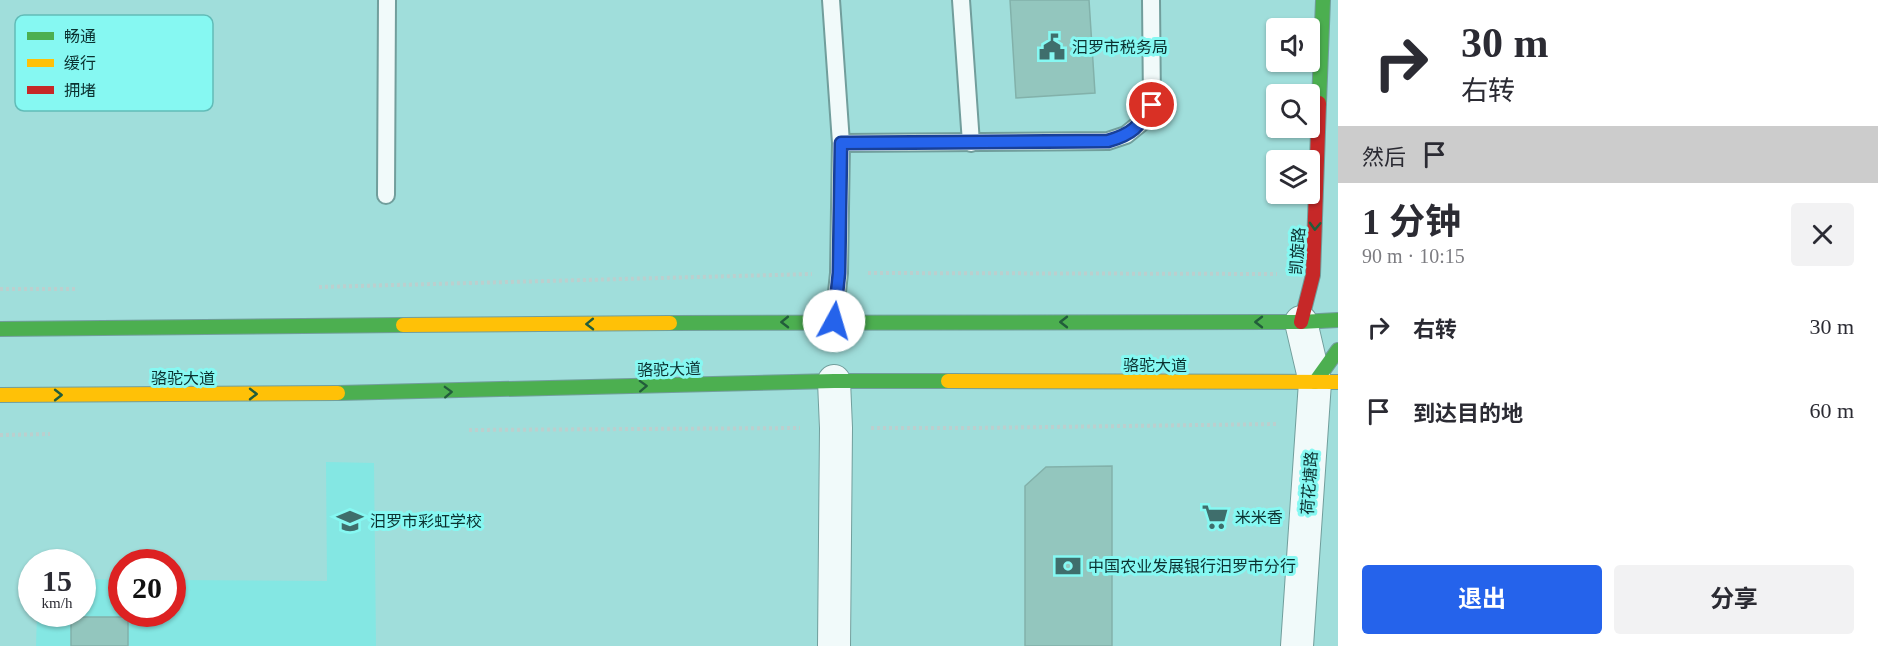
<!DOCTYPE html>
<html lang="zh">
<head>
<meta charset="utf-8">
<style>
	body { margin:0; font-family:"Times New Roman","Noto Sans SC",serif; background:#f2f2f3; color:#2b2b33; height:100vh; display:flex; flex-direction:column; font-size:22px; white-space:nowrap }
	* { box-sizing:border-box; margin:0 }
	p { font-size:20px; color:#7c7c81 }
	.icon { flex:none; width:33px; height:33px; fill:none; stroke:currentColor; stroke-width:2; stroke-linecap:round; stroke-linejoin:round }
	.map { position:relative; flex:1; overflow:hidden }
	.drawer { display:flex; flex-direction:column; background:#fff; width:540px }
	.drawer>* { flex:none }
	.banner { background:#fff; color:#2b2b33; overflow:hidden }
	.controls { position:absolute; left:1266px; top:18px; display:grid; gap:12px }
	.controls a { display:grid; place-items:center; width:54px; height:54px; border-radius:6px; background:#fff; box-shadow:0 2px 4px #0004; font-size:30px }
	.speed { position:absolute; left:18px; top:549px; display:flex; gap:12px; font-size:30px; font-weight:700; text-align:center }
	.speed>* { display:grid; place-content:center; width:78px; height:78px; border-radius:50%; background:#fff; box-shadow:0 2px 4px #0004; line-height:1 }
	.speed small { font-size:15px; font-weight:400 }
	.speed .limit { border:9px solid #d22; background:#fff; color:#111 }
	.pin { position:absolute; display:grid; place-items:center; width:51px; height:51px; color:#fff; margin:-26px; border:3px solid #fff; border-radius:50%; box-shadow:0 2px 6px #0007 }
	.me { position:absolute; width:66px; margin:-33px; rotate:6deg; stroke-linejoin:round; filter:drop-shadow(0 0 4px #0008) }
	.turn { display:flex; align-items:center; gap:21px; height:126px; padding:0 24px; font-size:27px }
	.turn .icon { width:78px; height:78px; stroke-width:2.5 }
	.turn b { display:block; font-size:42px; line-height:51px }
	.then { display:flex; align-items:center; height:57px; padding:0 24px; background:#0003; gap:12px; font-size:22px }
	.round { display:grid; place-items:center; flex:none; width:63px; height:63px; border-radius:6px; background:#f2f2f3 }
	.summary { display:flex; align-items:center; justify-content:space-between; height:102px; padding:0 24px }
	h1 { font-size:36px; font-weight:700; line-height:45px }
	.primary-button { display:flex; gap:12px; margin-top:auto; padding:12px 24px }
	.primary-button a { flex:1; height:69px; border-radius:6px; background:#2563eb; color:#fff; font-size:24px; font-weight:700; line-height:69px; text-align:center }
	.primary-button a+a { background:#f2f2f3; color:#2b2b33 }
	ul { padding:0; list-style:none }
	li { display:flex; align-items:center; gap:18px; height:84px; padding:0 24px }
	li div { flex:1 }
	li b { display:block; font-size:22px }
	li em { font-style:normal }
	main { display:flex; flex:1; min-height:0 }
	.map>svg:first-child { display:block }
	.built { fill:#84e7e3 }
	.building { fill:#93c6be; stroke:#82b1aa; stroke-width:1.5 }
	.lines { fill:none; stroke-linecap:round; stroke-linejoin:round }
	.lane-casing { stroke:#719e9c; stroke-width:20 }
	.street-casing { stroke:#719e9c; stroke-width:34 }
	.fast-casing { stroke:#719e9c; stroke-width:16 }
	.slow-casing { stroke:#719e9c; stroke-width:16 }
	.jam-casing { stroke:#719e9c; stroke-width:16 }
	.path { stroke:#bccfce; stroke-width:4; stroke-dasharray:3 3; stroke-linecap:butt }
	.lane { stroke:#f1fafa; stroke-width:16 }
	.street { stroke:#f1fafa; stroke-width:32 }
	.fast { stroke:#4caf50; stroke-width:14 }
	.slow { stroke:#ffc107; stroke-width:14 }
	.jam { stroke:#c62828; stroke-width:14 }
	.oneway { stroke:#225d3b }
	.route-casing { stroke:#184099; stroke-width:15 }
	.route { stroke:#2563eb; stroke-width:10 }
	.labels { text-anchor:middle; stroke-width:6; stroke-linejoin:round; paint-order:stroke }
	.poi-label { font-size:16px; fill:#0b3130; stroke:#86f8f2; text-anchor:start }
	.street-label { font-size:16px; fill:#0b3130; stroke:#86f8f2 }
	.key { fill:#86f8f2; stroke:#61bcb8; stroke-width:1.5 }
	.key-label { font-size:16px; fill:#0b3130 }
</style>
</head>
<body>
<main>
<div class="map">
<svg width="1338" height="646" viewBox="0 0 1338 646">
	<rect width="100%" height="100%" fill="#a0dedb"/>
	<path class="built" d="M326,462L374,463L376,646H36L37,614H82L83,579L121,580L122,614H172L173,580L327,581Z"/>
	<g class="building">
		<path d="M1010,0H1089L1095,93L1016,98Z"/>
		<path d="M1112,466V646H1025V486L1046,467Z"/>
		<rect x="71" y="617" width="57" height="29"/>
	</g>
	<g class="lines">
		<g class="lane-casing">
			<g id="lane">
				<path d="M831,0L841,143"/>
				<path d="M961,0L971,143"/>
				<path d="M386,195L387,0"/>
				<path d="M834,321L839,273L841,143L1108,141L1126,135L1142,122L1152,105L1151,0"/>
			</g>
		</g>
		<g class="street-casing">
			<g id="street">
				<path d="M834,381L836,428L834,646"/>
				<path d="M1297,646L1315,382L1301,322"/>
			</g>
		</g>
		<g class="fast-casing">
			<g id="fast">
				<path d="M1319,103L1323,0"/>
				<path d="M670,323L1301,322L1338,320"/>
				<path d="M0,329L403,325"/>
				<path d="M1315,382L1338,350"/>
				<path d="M338,393L834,381H948"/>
			</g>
		</g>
		<g class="slow-casing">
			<g id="slow">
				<path d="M403,325L670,323"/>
				<path d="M948,381L1338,382"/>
				<path d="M0,395L338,393"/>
			</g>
		</g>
		<g class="jam-casing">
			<path id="jam" d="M1301,322L1313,275L1319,103"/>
		</g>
		<g class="path">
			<path d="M868,273L1277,274"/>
			<path d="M319,287L812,274"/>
			<path d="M0,289H77"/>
			<path d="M871,428H973L1277,424"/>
			<path d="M469,430L800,428"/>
			<path d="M0,435L50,434"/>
		</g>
		<use href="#lane" class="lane"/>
		<use href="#street" class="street"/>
		<use href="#fast" class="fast"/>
		<use href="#slow" class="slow"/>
		<use href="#jam" class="jam"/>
	</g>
	<defs><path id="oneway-chevron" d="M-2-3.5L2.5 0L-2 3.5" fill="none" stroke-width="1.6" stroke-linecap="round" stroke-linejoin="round" transform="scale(1.5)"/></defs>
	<g class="oneway">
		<use href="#oneway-chevron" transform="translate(1315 226) rotate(92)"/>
		<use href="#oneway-chevron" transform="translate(785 322) rotate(179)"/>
		<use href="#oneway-chevron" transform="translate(1064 322) rotate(-180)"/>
		<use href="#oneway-chevron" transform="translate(1259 322) rotate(-180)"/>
		<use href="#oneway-chevron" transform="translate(590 324) rotate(179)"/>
		<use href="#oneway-chevron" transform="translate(643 386) rotate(-2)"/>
		<use href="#oneway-chevron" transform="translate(448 392) rotate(-2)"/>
		<use href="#oneway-chevron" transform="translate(253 394)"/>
		<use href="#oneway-chevron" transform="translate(58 395)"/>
	</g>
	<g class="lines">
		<g class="route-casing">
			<path id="route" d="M834,321L839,273L841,143L1108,141C1133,134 1138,127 1152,105"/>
		</g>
		<use href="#route" class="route"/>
	</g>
	<defs>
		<g id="civic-bare" transform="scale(2.07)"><path d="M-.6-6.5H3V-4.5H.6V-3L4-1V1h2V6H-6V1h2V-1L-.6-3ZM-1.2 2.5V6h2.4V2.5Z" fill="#3f6e6c" stroke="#86f8f2" stroke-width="2.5" paint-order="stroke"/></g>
		<g id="supermarket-bare" transform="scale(2.07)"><path d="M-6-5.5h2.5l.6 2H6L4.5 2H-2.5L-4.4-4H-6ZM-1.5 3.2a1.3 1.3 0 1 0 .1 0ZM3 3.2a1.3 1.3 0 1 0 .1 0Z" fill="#3f6e6c" stroke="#86f8f2" stroke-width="2.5" paint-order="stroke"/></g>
		<g id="school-bare" transform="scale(2.07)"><path d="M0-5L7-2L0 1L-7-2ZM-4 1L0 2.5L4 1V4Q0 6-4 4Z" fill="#3f6e6c" stroke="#86f8f2" stroke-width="2.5" paint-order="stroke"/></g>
		<g id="bank-bare" transform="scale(2.07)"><path d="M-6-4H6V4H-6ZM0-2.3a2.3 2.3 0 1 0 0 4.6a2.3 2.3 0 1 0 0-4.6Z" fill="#3f6e6c" stroke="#86f8f2" stroke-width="2.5" paint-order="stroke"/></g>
	</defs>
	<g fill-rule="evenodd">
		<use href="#civic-bare" x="1052" y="47"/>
		<use href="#supermarket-bare" x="1215" y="517"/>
		<use href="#school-bare" x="350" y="521"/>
		<use href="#bank-bare" x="1068" y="566"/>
	</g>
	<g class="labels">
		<g class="poi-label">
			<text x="1072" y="53">汨罗市税务局</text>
			<text x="1235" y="523">米米香</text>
			<text x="370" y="527">汨罗市彩虹学校</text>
			<text x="1088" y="572">中国农业发展银行汨罗市分行</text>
		</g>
		<g class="street-label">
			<text transform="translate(1297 251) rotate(-86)" y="6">凯旋路</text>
			<text x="1155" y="371">骆驼大道</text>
			<text transform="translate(669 369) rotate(-2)" y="6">骆驼大道</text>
			<text x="183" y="384">骆驼大道</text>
			<text transform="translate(1309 483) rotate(-86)" y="6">荷花塘路</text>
		</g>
	</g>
	<rect x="15" y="15" width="198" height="96" rx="9" class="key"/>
	<rect x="27" y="32" width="27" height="8" fill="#4caf50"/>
	<rect x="27" y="59" width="27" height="8" fill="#ffc107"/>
	<rect x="27" y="86" width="27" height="8" fill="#c62828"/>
	<g class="key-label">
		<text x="64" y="42">畅通</text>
		<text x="64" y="69">缓行</text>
		<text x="64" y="96">拥堵</text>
	</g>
</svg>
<div class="controls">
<a><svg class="icon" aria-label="sound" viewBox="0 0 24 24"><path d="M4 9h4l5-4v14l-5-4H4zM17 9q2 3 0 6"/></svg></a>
<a><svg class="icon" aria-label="search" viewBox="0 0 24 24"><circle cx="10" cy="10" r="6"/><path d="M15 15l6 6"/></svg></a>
<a><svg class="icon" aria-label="layers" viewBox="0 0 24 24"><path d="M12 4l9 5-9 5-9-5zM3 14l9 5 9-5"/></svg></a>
</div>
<div class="speed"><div>15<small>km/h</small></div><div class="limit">20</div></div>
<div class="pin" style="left:1152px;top:105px;background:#d93025"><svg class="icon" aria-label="arrive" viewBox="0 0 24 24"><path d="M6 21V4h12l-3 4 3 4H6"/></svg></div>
<svg class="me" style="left:834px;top:321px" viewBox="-20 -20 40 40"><circle r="19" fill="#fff"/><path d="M0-13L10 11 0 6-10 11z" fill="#2563eb"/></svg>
</div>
<section class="drawer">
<div class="banner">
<div class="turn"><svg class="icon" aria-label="right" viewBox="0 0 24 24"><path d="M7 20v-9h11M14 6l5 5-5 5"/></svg><div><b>30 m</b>右转</div></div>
<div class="then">然后<svg class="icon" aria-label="arrive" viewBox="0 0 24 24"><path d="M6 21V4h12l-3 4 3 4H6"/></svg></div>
</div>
<div class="summary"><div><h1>1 分钟</h1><p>90 m · 10:15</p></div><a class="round"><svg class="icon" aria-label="close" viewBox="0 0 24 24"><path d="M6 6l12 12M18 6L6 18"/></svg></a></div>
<ul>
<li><svg class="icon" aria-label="right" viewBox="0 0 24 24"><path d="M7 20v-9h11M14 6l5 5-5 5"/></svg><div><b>右转</b></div><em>30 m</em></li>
<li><svg class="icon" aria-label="arrive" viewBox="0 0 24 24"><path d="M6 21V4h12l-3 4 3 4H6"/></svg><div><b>到达目的地</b></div><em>60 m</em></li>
</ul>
<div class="primary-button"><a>退出</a><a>分享</a></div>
</section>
</main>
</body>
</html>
